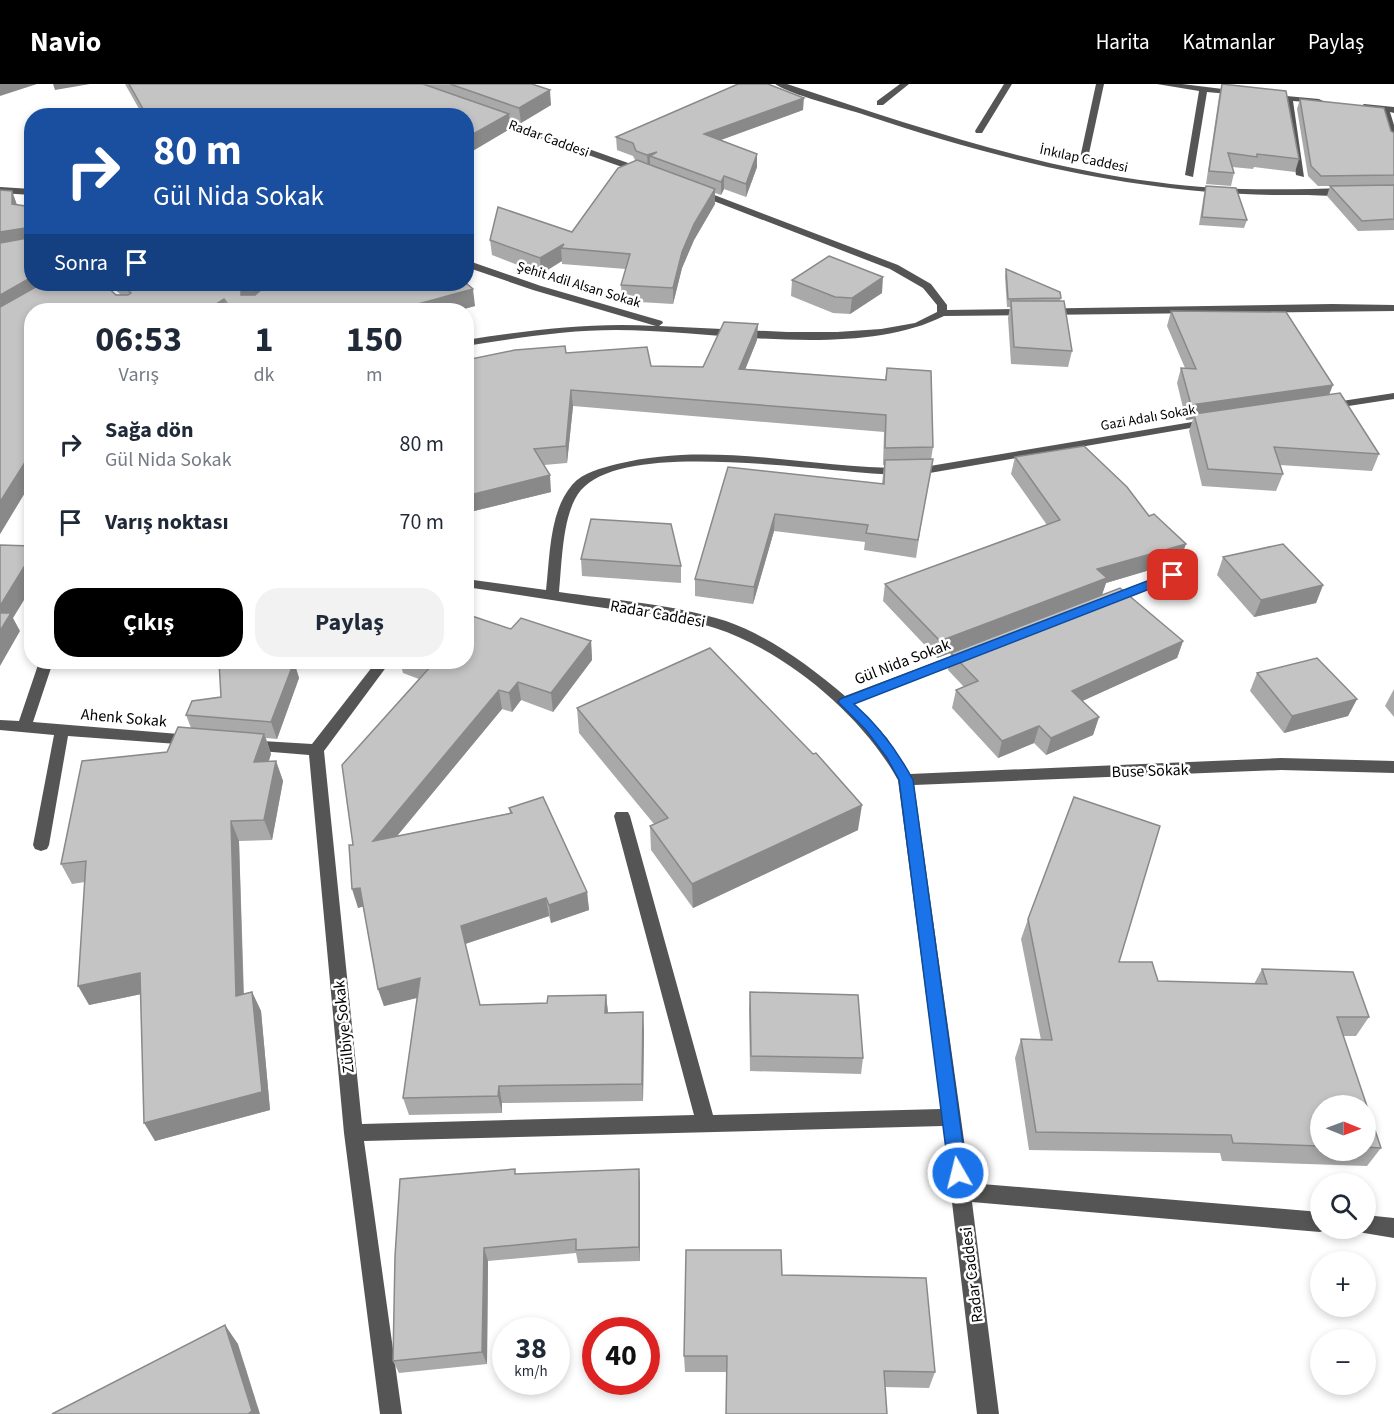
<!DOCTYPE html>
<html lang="tr">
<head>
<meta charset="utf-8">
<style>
	body { margin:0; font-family:"Source Sans 3",sans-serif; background:#f2f2f3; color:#1f2937; height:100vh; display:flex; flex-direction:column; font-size:22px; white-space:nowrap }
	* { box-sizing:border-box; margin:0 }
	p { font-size:20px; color:#747a83 }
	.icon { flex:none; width:33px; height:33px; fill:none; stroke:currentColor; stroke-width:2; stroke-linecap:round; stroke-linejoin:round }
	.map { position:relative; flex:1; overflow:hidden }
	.drawer { position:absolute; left:24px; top:219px; width:450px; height:366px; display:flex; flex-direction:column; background:#fff; border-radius:24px; box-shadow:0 3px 9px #0003 }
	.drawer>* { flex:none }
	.top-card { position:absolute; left:24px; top:24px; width:450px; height:183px; border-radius:24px; box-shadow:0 3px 9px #0003; background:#1a4fa0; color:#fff; overflow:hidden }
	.needle { width:39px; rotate:91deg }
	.tools { position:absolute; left:1310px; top:1011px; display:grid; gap:12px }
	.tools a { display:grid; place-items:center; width:66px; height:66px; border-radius:50%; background:#fff; box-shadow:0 3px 9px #0003; font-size:30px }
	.speed { position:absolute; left:492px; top:1233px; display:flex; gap:12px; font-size:30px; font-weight:700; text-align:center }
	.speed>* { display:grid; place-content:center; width:78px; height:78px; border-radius:50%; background:#fff; box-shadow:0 3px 9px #0003; line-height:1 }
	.speed small { font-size:15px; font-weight:400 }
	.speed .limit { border:9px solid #d22; background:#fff; color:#111 }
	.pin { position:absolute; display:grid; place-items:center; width:51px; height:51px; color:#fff; margin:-26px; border-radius:12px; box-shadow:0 3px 9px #0006 }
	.me { position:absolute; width:66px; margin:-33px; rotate:352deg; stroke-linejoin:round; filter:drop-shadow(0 0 4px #0008) }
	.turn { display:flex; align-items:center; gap:21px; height:126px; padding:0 30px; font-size:27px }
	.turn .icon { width:78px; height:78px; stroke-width:2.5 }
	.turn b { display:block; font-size:42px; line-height:51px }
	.then { display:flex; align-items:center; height:57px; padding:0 30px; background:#0003; gap:12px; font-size:22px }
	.eta { display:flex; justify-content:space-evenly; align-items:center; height:102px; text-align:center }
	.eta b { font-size:36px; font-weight:700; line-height:42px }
	.action { display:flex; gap:12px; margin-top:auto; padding:12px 30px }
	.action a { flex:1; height:69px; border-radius:24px; background:#000; color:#fff; font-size:24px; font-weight:700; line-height:69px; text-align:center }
	.action a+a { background:#f2f2f3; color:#1f2937 }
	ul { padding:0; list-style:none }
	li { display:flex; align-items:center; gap:18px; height:78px; padding:0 30px }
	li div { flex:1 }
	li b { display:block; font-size:22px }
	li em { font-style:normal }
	header { display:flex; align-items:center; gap:36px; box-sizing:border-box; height:84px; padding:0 30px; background:#000; color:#fff }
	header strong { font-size:28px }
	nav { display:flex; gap:33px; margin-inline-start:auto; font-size:21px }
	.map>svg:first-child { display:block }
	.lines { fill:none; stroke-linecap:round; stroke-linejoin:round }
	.minor { fill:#555; fill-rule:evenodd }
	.wall { fill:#a9a9a9; fill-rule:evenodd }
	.shaded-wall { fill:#898989 }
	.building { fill:#c4c4c4; stroke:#898989; stroke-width:1.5 }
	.route { fill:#1a73e8; stroke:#114b97; stroke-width:1.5 }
	.labels { text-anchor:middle; stroke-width:5; stroke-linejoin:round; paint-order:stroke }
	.far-street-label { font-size:14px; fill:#000; stroke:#fff }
	.street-label { font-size:16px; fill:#000; stroke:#fff }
</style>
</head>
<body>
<header>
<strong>Navio</strong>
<nav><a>Harita</a><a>Katmanlar</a><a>Paylaş</a></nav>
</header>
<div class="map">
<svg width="1394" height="1330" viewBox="0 0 1394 1330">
	<rect width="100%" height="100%" fill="#fff"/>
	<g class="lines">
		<g class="minor">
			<path d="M775,0H787C908,40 1029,82 1156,98C1219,107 1283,106 1347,104L1352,107C1341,114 1316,111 1303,111C1149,113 1009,79 865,31C844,24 791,11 775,0Z"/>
			<path d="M900,0H909L883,21H877V17Z"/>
			<path d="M1004,0H1012L982,49H976L975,47Z"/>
			<path d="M1096,0H1104L1088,74L1084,77L1080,74Z"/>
			<path d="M1157,0H1182L1239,7L1243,9L1239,11L1207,8L1193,93L1185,91L1199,7Z"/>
			<path d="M1266,10L1319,15L1323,17L1319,19L1293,17L1304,93L1296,91L1284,16L1266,14Z"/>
			<path d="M1364,20L1394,23V29L1390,28L1394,41V59L1390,56L1381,27L1361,25L1360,23Z"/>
			<path d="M493,31L645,85L647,87L639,89L490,36L489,34Z"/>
			<path d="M0,103L32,105V111L0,109Z"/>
			<path d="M696,104L898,181L931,200L947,221V226L1332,220L1394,221V227L944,232C856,276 713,246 616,246C566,246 516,254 466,262V256C530,246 592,238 656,242L533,206L466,183V176L541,202L662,237L663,239L659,242L787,248H837L881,245L915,239L937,228V221L923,204L890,185L693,109L691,107Z"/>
			<path d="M1394,309V315L1329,325L1323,322L1329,319Z"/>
			<path d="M1210,335L1214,336V340L918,391C845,394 630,350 581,406C562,428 562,480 559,508C614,516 672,520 726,537C771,553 809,582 845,612L962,568H972L974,571L972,574L854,620L887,654L910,690L1281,674L1394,677V689L1281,686L914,701L970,1099L1320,1128V1144L1327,1145L1320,1148L972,1118L999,1330H977L943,1042L364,1057L402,1330H380L344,1049L309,671L248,666L243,665L241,661L243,657L248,656L312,660L376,578H390L324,667L362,1040L694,1031L614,732L616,728H628L630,732L713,1031L941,1025L898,696C862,631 786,567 715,544C682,533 646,529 612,525C563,518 515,510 466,503V495L546,506C550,473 549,428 572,401C583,388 602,384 617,380C717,355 817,387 918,384Z"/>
			<path d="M1173,487L1178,488L1180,491L1178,494L1112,520H1102L1100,517L1102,514Z"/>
			<path d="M39,578H53L33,638L191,651L196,652L198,656L196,660L191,661L68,652L49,761L47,765L41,767L35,765L33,761L54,651L0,646V636L19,637Z"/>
			<path d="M1365,1131L1394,1134V1154L1358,1148L1357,1144H1365Z"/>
		</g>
	</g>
	<g class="wall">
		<path d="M125,0H532L551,21L521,39L509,35L510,45L466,32H143Z"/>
		<path d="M1222,0L1299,75L1295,88L1254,83L1253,85L1232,83L1234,89L1231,102L1206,100L1219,12Z"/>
		<path d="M1300,15L1394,49V146L1358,147L1327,112L1330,102H1347H1318L1308,92L1297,25Z"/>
		<path d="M803,26L721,56L757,70V83L746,113L724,105L721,111L715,109V120L694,156L682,184L673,220L622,217L621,201L626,185L562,180V177L541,190L492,171L490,156L572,148L635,76L633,72L617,66L616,53Z"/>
		<path d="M1206,102L1247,136L1244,144L1199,141L1204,110Z"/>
		<path d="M0,106L12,107L17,121L32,123V200L121,211L109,200H466L475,222L460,226H32V397L0,450Z"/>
		<path d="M1006,185L1061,214L1060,217L1072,267L1068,283L1011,280L1008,234L1010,223H1007L1005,193Z"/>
		<path d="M792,196L882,209L850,230L833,229L791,212Z"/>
		<path d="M1171,227L1330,311L1379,370L1372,387L1280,381L1283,390L1276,407L1202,402L1189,347L1193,335L1186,336L1177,299L1181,284H1185L1167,242Z"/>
		<path d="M757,256L745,285L885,296L887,284L933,363L916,474L864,466L865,458L774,447L753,520L695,512V495L728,383L882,400L884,381H883L884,348L573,322L567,379L544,381L551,408L466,429L566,269L651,282L703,283Z"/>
		<path d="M1015,373L1180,477L1106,499L1102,510L1183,557L1177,574L1082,617L1099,633L1093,651L1046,671L1034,659L998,674L952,624L956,606L964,603L948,586L951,569L937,574L883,517L885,500L1047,441L1011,390Z"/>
		<path d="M1223,473L1323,501L1316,519L1254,533L1217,491Z"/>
		<path d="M581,475L681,482V499L582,492Z"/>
		<path d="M511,545L591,557L592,576L553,628L521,616L512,628L502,625L397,752L510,729L509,724L587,808L589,826L551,839L549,832L465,860L480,921L547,919L606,911L608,929L644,946L643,1017L502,1019V1029L409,1031L403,1014L417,914L384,922L378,905L363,822L358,824L353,761L419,595L403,589L400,578H466Z"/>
		<path d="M219,578H294L299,594L277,655L266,654L271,670L269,677H276L283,697L272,756L239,757L244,910L252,908L261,927L270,1026L155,1057L141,910L89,921L85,798L72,800L61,780L191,644L186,631L221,613Z"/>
		<path d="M1257,589L1357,615L1348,632L1284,649L1250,607Z"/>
		<path d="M1394,605V633L1385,622Z"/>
		<path d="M577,624L858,746L693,824L651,766L650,742L654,740L579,649Z"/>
		<path d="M1028,835L1119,878L1158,897L1254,900L1262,885L1369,933L1356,952H1343L1381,1064L1367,1082L1222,1077L1220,1069L1029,1066L1015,974L1021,955L1041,956L1021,855ZM1320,1022H1365V1066H1320Z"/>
		<path d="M750,908L863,974L861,990L750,987L749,925Z"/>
		<path d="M516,1090L640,1100V1177L578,1179L576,1169L488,1177L487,1280L399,1289L393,1277Z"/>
		<path d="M782,1191L935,1288L929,1304L885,1303L887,1330H726V1288H685L684,1272Z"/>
	</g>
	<g class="shaded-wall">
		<path d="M0,0H37L0,12Z"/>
		<path d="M53,0H90L55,6Z"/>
		<path d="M550,6L551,21L521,39L519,24Z"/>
		<path d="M804,14L803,26L704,62V50Z"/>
		<path d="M509,30L510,45L466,71V54Z"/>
		<path d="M657,68L650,72V83H648L647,71Z"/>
		<path d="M757,70V83L746,113V100Z"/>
		<path d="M724,92V105L721,111V98Z"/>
		<path d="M715,105V120L694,156L682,184L673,220V204L682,168L694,140Z"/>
		<path d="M12,107L18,124L12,120Z"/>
		<path d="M25,144L32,161L0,166V148Z"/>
		<path d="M564,160L561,164L562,177L541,190L540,174Z"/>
		<path d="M32,193V200H55L0,232V211Z"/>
		<path d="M883,193L882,209L850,230L852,214Z"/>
		<path d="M250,200H274L246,224L241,211V207Z"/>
		<path d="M473,205L475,222L460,226H396Z"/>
		<path d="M224,215L227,226H207Z"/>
		<path d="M758,240L757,256L739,301V285Z"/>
		<path d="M1333,301L1327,316L1194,330L1193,335L1186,336L1191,321Z"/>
		<path d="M571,306L573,322L567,379L566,362Z"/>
		<path d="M27,375L32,386V397L0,450V418Z"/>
		<path d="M550,391L551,408L466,429V412Z"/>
		<path d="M775,430L774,447L753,520L754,503Z"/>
		<path d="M1186,460L1180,477L1106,499L1102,511L937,574L940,557L1097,485Z"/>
		<path d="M32,470V503L13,534L20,547L0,582V522Z"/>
		<path d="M1323,501L1316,519L1254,533L1261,516Z"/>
		<path d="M591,557L592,576L553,628L551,609Z"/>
		<path d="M1183,557L1177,574L1067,624L1072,607Z"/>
		<path d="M294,578L299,594L277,655L271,638Z"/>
		<path d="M518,598L521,616L512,628L509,609Z"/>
		<path d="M499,606L502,625L378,775L373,757Z"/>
		<path d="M1357,615L1348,632L1284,649L1292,632Z"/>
		<path d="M1099,633L1093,651L1046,671L1051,654Z"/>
		<path d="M1039,642L1034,659L998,674L1002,657Z"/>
		<path d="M264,650L271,670L261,698L254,678Z"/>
		<path d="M276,677L283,697L272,756L264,736Z"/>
		<path d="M862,721L858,746L693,824L692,800Z"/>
		<path d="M231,737L239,757L244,931L236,912Z"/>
		<path d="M360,804L365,822L358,824L352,805Z"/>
		<path d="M587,808L589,826L551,839L549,821Z"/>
		<path d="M546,814L549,832L465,860L461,842Z"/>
		<path d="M140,889L151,908L89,921L78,902Z"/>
		<path d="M420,894L424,912L384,922L378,905Z"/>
		<path d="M252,908L261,927L270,1026L155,1057L144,1039Z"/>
		<path d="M606,911L608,929H605Z"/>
		<path d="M643,928L644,946L643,1017L642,1000Z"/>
		<path d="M499,1002L502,1019V1029L498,1012Z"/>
		<path d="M639,1085L640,1100V1177L639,1163Z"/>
		<path d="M484,1164L488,1177L487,1280L482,1268Z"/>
		<path d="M225,1241L238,1260L260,1330H248Z"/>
	</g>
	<g class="building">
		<path d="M129,0H423L509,30L466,54V32H147Z"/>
		<path d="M450,0H532L550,6L519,24Z"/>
		<path d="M738,0H768L804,14L704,50L757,70L746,100L724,92L721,98L650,72L657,68L647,71L636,67L633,59L616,53Z"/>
		<path d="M1222,0L1286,7L1299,75L1257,70V73L1228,69L1234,89L1209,87Z"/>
		<path d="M1300,15L1384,24L1391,47L1394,49V91L1321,92L1311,82Z"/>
		<path d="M637,76L715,105L694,140L682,168L673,204L621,201L630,170L561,164L564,160L540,174L490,156L498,123L572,148L618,84Z"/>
		<path d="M1394,101V135L1362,137L1330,102Z"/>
		<path d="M1206,102L1236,104L1247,136L1202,133Z"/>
		<path d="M0,106L12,107V120L32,123V193L0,211V159L27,154L28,146L25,144L0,148Z"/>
		<path d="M829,172L883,193L852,214L835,213L792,196Z"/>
		<path d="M1006,185L1060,208L1061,214L1008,215Z"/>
		<path d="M466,199L473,205L396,226H232L224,215L207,226H32V376L27,375L0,418V223L41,200H104L116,211H128L131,209L121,200H250L241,207V211H255L268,200Z"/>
		<path d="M1011,217H1064L1072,267L1014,263Z"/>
		<path d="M1171,227L1286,228L1333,301L1191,321L1181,284L1196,285Z"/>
		<path d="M724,238L758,240L739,285L886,296L887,284L931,287L933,363L885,364L886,331L571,306L566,362L534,365L550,391L466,412V276L515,266L565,262L566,269L647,263L651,282L703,283Z"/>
		<path d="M1340,309L1379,370L1274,363L1283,390L1208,385L1194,330Z"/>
		<path d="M1084,362L1127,403L1149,432L1154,430L1186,460L1097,485L1107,494L940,557L885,500L1060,436L1015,373Z"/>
		<path d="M933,375L918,456L866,449L868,441L775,430L754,503L695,495L728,383L884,400L885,376Z"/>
		<path d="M591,435L671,440L681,482L581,475Z"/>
		<path d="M1283,460L1323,501L1261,516L1223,473Z"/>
		<path d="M0,461L32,462V470L0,522Z"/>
		<path d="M1120,504L1183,557L1072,607L1099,633L1051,654L1039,642L1002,657L956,606L978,597L951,569Z"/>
		<path d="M0,529H11L0,547Z"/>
		<path d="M466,530L511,545L521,534L591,557L551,609L518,598L509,609L499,606L373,757L512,729L509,724L543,713L587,808L549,821L546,814L461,842L480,921L547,919L548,912L606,911L605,929L643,928L642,1000L499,1002L498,1012L403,1014L420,894L378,905L360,804L352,805L349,761H353L342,681L431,582L419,578H466Z"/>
		<path d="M710,564L813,670L816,669L862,721L692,800L650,742L668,734L577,624Z"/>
		<path d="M1317,574L1357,615L1292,632L1257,589Z"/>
		<path d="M219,578H294L271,638L186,631L192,617L221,613Z"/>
		<path d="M178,643L264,650L254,678L276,677L264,736L231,737L236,912L252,908L262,1008L144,1039L140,889L78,902L86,777L61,780L82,677L167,668Z"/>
		<path d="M1074,713L1160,742L1119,878H1152L1158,897L1267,900L1262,885L1353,888L1369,933H1337L1381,1064L1365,1063V1022H1320V1062L1233,1059L1231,1051L1036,1048L1021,955L1052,956L1028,835Z"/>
		<path d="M750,908L858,911L863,974L751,972Z"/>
		<path d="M515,1085V1090L639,1085V1163L576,1166V1155L484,1164L482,1268L393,1277L395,1172L400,1095Z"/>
		<path d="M686,1166H781L782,1191L926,1194L935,1288L884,1287L887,1330H726L727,1272H684Z"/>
		<path d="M225,1241L252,1327L248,1330H52Z"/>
	</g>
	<path class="route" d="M1173,487L1179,491L1178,494L854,620C879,642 897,666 913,696L967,1089L964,1095L958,1098L952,1095L949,1089L899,696L887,674L866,646L838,618L840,615Z"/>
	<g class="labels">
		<g class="far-street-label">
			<text transform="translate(549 54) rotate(20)" y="5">Radar Caddesi</text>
			<text transform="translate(1084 74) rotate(12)" y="5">İnkılap Caddesi</text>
			<text transform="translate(579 200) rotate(17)" y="5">Şehit Adil Alsan Sokak</text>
			<text transform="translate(1148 333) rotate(-10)" y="5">Gazi Adalı Sokak</text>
		</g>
		<g class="street-label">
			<text transform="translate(658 529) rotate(10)" y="6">Radar Caddesi</text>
			<text transform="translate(902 577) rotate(-21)" y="6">Gül Nida Sokak</text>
			<text transform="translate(124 633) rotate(5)" y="6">Ahenk Sokak</text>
			<text transform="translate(1150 686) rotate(-2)" y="6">Buse Sokak</text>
			<text transform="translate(343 943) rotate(-96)" y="6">Zülbiye Sokak</text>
			<text transform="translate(971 1191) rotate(-97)" y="6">Radar Caddesi</text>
		</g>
	</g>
</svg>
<div class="tools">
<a><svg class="needle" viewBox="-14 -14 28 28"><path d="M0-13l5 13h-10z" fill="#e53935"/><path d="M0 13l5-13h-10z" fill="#747a83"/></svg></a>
<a><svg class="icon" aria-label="search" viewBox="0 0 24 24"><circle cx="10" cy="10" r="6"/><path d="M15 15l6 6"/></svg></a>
<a>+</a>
<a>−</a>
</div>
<div class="speed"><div>38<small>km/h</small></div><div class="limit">40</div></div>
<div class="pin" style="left:1173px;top:491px;background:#d93025"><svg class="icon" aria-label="arrive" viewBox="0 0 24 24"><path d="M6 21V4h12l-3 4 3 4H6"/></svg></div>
<svg class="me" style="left:958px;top:1089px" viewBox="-20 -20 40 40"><circle r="17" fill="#1a73e8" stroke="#fff" stroke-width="3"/><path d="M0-11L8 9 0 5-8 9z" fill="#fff"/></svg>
<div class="top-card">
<div class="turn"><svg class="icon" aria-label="right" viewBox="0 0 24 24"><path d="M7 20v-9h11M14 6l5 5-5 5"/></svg><div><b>80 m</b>Gül Nida Sokak</div></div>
<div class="then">Sonra<svg class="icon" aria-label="arrive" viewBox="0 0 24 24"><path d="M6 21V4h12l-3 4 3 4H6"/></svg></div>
</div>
<section class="drawer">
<div class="eta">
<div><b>06:53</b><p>Varış</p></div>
<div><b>1</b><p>dk</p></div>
<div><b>150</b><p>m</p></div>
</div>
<ul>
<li><svg class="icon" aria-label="right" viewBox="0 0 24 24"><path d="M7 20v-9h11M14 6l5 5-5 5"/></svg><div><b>Sağa dön</b><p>Gül Nida Sokak</p></div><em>80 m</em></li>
<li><svg class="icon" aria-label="arrive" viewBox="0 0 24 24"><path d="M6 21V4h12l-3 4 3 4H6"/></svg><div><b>Varış noktası</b></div><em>70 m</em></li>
</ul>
<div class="action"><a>Çıkış</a><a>Paylaş</a></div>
</section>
</div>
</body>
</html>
